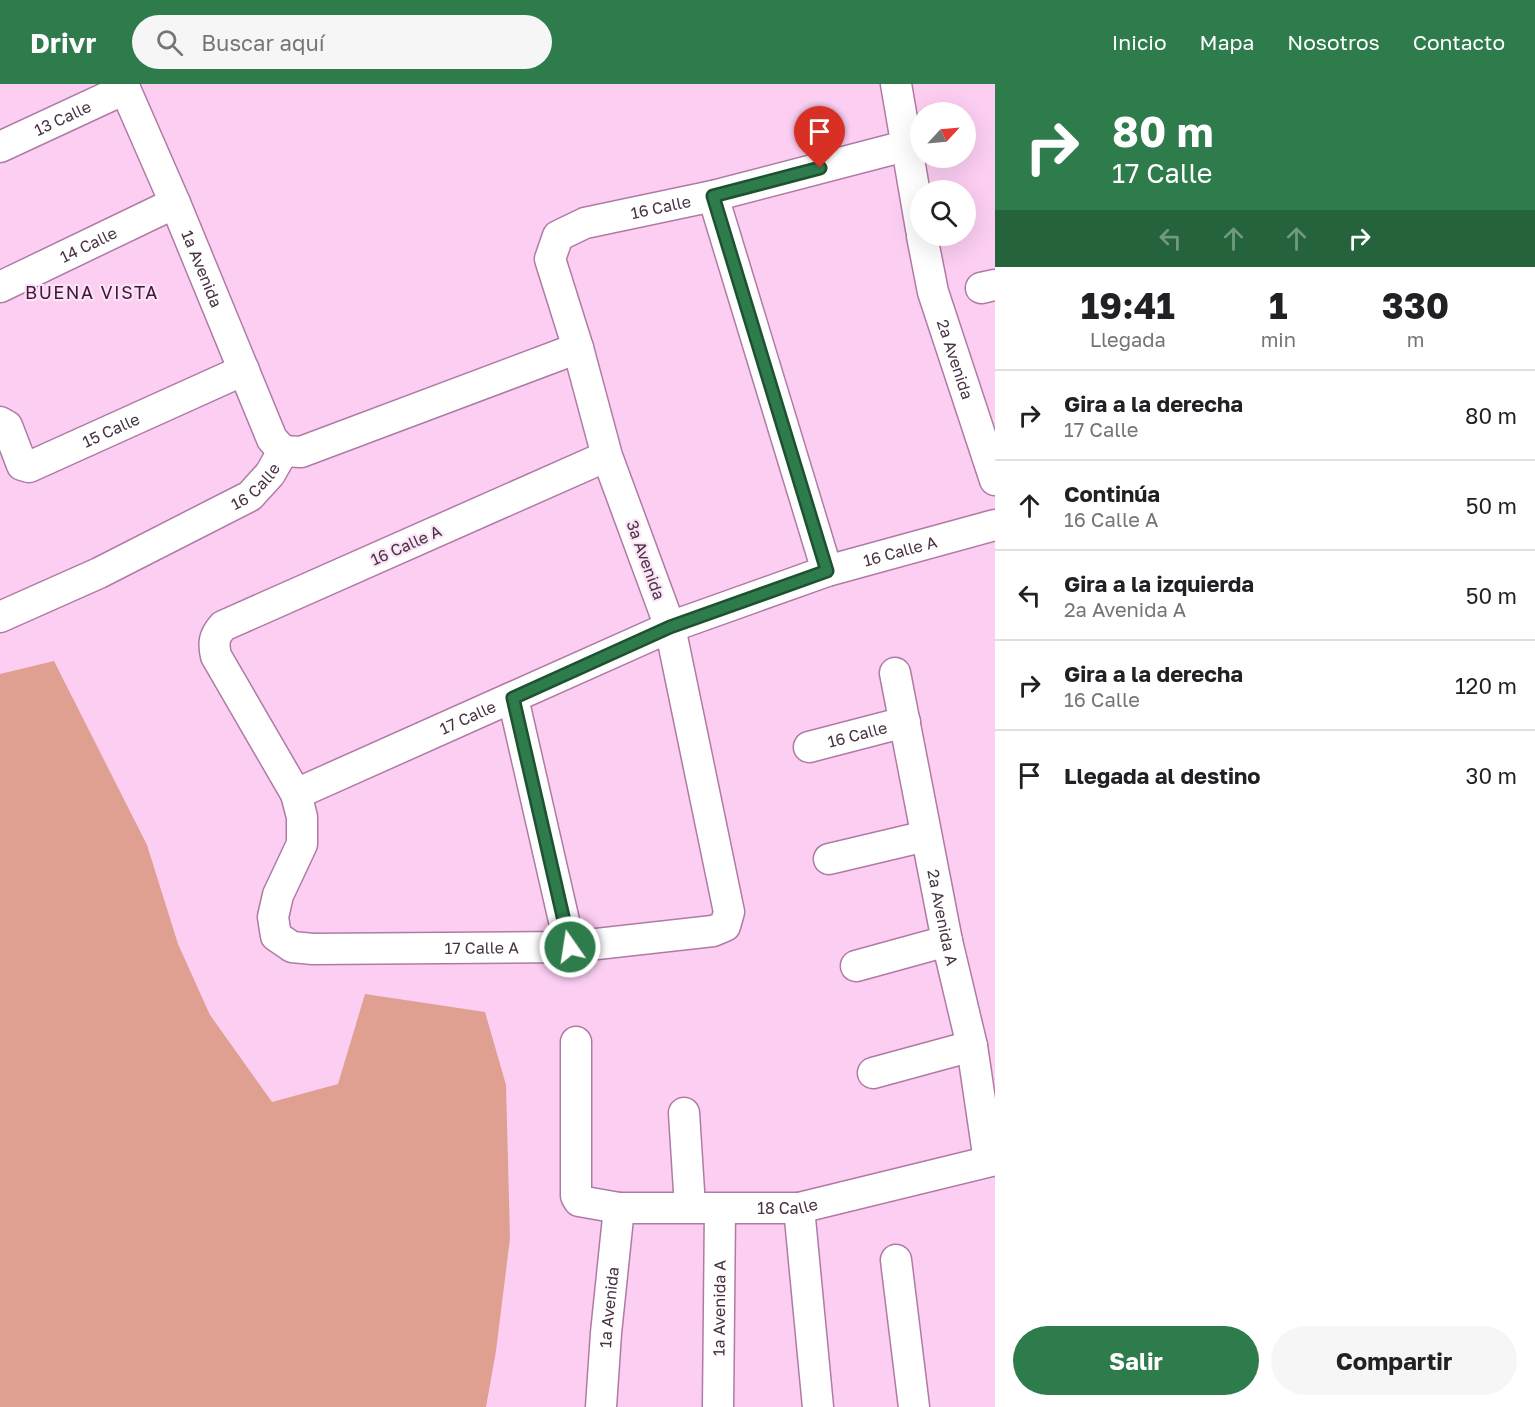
<!DOCTYPE html>
<html lang="es">
<head>
<meta charset="utf-8">
<style>
	body { margin:0; font-family:"Golos Text",sans-serif; background:#f6f6f6; color:#202124; height:100vh; display:flex; flex-direction:column; font-size:22px; white-space:nowrap }
	* { box-sizing:border-box; margin:0 }
	p { font-size:20px; color:#757577 }
	.icon { flex:none; width:33px; height:33px; fill:none; stroke:currentColor; stroke-width:2; stroke-linecap:round; stroke-linejoin:round }
	.map { position:relative; flex:1; overflow:hidden }
	.side { display:flex; flex-direction:column; background:#fff; width:540px }
	.side>* { flex:none }
	.hud { background:#2e7c4b; color:#fff; overflow:hidden }
	.needle { width:39px; rotate:64deg }
	.tools { position:absolute; left:910px; top:18px; display:grid; gap:12px }
	.tools a { display:grid; place-items:center; width:66px; height:66px; border-radius:50%; background:#fff; box-shadow:0 6px 24px #0002; font-size:30px }
	.pin { position:absolute; display:grid; place-items:center; width:51px; height:51px; color:#fff; margin:-62px -26px; border-radius:50% 50% 50% 0; rotate:-45deg; box-shadow:0 0 6px #0007 }
	.pin .icon { rotate:45deg }
	.me { position:absolute; width:66px; margin:-33px; rotate:347deg; stroke-linejoin:round; filter:drop-shadow(0 0 4px #0008) }
	.turn { display:flex; align-items:center; gap:21px; height:126px; padding:0 18px; font-size:27px }
	.turn .icon { width:78px; height:78px; stroke-width:2.5 }
	.turn b { display:block; font-size:42px; line-height:51px }
	.lanes { display:flex; align-items:center; height:57px; padding:0 18px; background:#0003; justify-content:center; gap:30px; direction:ltr }
	.lanes .off { opacity:.35 }
	.eta { display:flex; justify-content:space-evenly; align-items:center; height:102px; text-align:center }
	.eta b { font-size:36px; font-weight:700; line-height:42px }
	.action { display:flex; gap:12px; margin-top:auto; padding:12px 18px }
	.action a { flex:1; height:69px; border-radius:36px; background:#2e7c4b; color:#fff; font-size:24px; font-weight:700; line-height:69px; text-align:center }
	.action a+a { background:#f6f6f6; color:#202124 }
	ul { padding:0; list-style:none }
	li { display:flex; align-items:center; gap:18px; height:90px; padding:0 18px; border-top:2px solid #e0e0e0 }
	li div { flex:1 }
	li b { display:block; font-size:22px }
	li em { font-style:normal }
	header { display:flex; align-items:center; gap:36px; box-sizing:border-box; height:84px; padding:0 30px; background:#2e7c4b; color:#fff }
	header strong { font-size:28px }
	nav { display:flex; gap:33px; margin-inline-start:auto; font-size:21px }
	.search { width:420px; height:54px; background:#f6f6f6; display:flex; align-items:center; gap:15px; box-sizing:border-box; padding:0 21px; border-radius:33px; color:#757577; font-size:22px }
	main { display:flex; flex:1; min-height:0 }
	.map>svg:first-child { display:block }
	.green { fill:#dfa092 }
	.lines { fill:none; stroke-linecap:round; stroke-linejoin:round }
	.minor-casing { stroke:#af7ba5; stroke-width:33 }
	.minor { stroke:#fff; stroke-width:30 }
	.route-casing { stroke:#1e5131; stroke-width:15 }
	.route { stroke:#2e7c4b; stroke-width:10 }
	.labels { text-anchor:middle; stroke-width:4.5; stroke-linejoin:round; paint-order:stroke }
	.street-label { font-size:16px; fill:#483244; stroke:#fbe4f6 }
	.neighbourhood-label { font-size:18px; letter-spacing:1.5px; fill:#42163c; stroke:#fbe4f6 }
</style>
</head>
<body>
<header>
<strong>Drivr</strong>
<div class="search"><svg class="icon" aria-label="search" viewBox="0 0 24 24"><circle cx="10" cy="10" r="6"/><path d="M15 15l6 6"/></svg>Buscar aquí</div>
<nav><a>Inicio</a><a>Mapa</a><a>Nosotros</a><a>Contacto</a></nav>
</header>
<main>
<div class="map">
<svg width="995" height="1323" viewBox="0 0 995 1323">
	<rect width="100%" height="100%" fill="#fccef2"/>
	<path class="green" d="M54,577L147,761L178,860L210,931L272,1018L338,1000L365,910L485,928L506,1001L510,1154L496,1267L486,1323H0V590Z"/>
	<g class="lines">
		<g class="minor-casing">
			<g id="minor">
				<path id="s1" d="M123,0L175,119L272,355L283,367"/>
				<path d="M896,0L921,145"/>
				<path id="s2" d="M0,63L125,5"/>
				<path d="M713,112L827,487"/>
				<path id="s3" d="M922,152L933,208L995,396"/>
				<path id="s4" d="M0,203L175,119"/>
				<path d="M981,204L995,201"/>
				<path id="s5" d="M0,338L7,342L22,381L29,383L244,286"/>
				<path d="M283,367L301,368L578,264"/>
				<path id="s6" d="M607,372L223,542C214,552 213,559 216,572L296,710L302,733V760L278,811L273,833L276,852L292,863L313,865L570,863L713,847L725,842L729,828L670,543L607,372L578,264L550,175L558,152L585,139L713,112L905,62"/>
				<path id="s7" d="M0,533L99,489L250,412L270,390L283,367"/>
				<path id="s8" d="M895,589L947,857L972,962L989,1077"/>
				<path d="M513,614L570,863"/>
				<path id="s9" d="M809,663L905,638"/>
				<path id="s10" d="M296,710L670,543L827,487L995,441"/>
				<path d="M829,775L926,752"/>
				<path d="M856,882L947,857"/>
				<path id="s11" d="M576,958V1112L579,1117L619,1124H799L995,1076"/>
				<path d="M873,989L972,962"/>
				<path d="M684,1029L690,1123"/>
				<path d="M799,1124L818,1323"/>
				<path d="M896,1176L914,1323"/>
				<path id="s12" d="M601,1323L606,1249L619,1124"/>
				<path id="s13" d="M718,1323L720,1126"/>
			</g>
		</g>
		<use href="#minor" class="minor"/>
	</g>
	<g class="lines">
		<g class="route-casing">
			<path id="route" d="M570,863L513,614L670,543L827,487L713,112L820,84"/>
		</g>
		<use href="#route" class="route"/>
	</g>
	<g class="labels">
		<g class="street-label">
			<text dy="6" stroke="none"><textPath href="#s2" startOffset="69">13 Calle</textPath></text>
			<text dy="6" stroke="none"><textPath href="#s6" startOffset="2040">16 Calle</textPath></text>
			<text dy="6" stroke="none"><textPath href="#s4" startOffset="98">14 Calle</textPath></text>
			<text dy="6" stroke="none"><textPath href="#s1" startOffset="201">1a Avenida</textPath></text>
			<text dy="6" stroke="none"><textPath href="#s3" startOffset="128">2a Avenida</textPath></text>
			<text dy="6" stroke="none"><textPath href="#s5" startOffset="147">15 Calle</textPath></text>
			<text dy="6" stroke="none"><textPath href="#s7" startOffset="288">16 Calle</textPath></text>
			<text transform="translate(406 461) rotate(-24)" y="6">16 Calle A</text>
			<text dy="6" stroke="none"><textPath href="#s10" startOffset="652">16 Calle A</textPath></text>
			<text transform="translate(646 476) rotate(70)" y="6">3a Avenida</text>
			<text dy="6" stroke="none"><textPath href="#s10" startOffset="188">17 Calle</textPath></text>
			<text dy="6" stroke="none"><textPath href="#s9" startOffset="50">16 Calle</textPath></text>
			<text dy="6" stroke="none"><textPath href="#s8" startOffset="249">2a Avenida A</textPath></text>
			<text dy="6" stroke="none"><textPath href="#s6" startOffset="970">17 Calle A</textPath></text>
			<text dy="6" stroke="none"><textPath href="#s11" startOffset="369">18 Calle</textPath></text>
			<text dy="6" stroke="none"><textPath href="#s12" startOffset="100">1a Avenida</textPath></text>
			<text dy="6" stroke="none"><textPath href="#s13" startOffset="99">1a Avenida A</textPath></text>
		</g>
		<g class="neighbourhood-label">
			<text x="92" y="215">BUENA VISTA</text>
		</g>
	</g>
</svg>
<div class="tools">
<a><svg class="needle" viewBox="-14 -14 28 28"><path d="M0-13l5 13h-10z" fill="#e53935"/><path d="M0 13l5-13h-10z" fill="#757577"/></svg></a>
<a><svg class="icon" aria-label="search" viewBox="0 0 24 24"><circle cx="10" cy="10" r="6"/><path d="M15 15l6 6"/></svg></a>
</div>
<div class="pin" style="left:820px;top:84px;background:#d93025"><svg class="icon" aria-label="arrive" viewBox="0 0 24 24"><path d="M6 21V4h12l-3 4 3 4H6"/></svg></div>
<svg class="me" style="left:570px;top:863px" viewBox="-20 -20 40 40"><circle r="17" fill="#2e7c4b" stroke="#fff" stroke-width="3"/><path d="M0-11L8 9 0 5-8 9z" fill="#fff"/></svg>
</div>
<section class="side">
<div class="hud">
<div class="turn"><svg class="icon" aria-label="right" viewBox="0 0 24 24"><path d="M7 20v-9h11M14 6l5 5-5 5"/></svg><div><b>80 m</b>17 Calle</div></div>
<div class="lanes"><svg class="icon off" aria-label="left" viewBox="0 0 24 24"><path d="M17 20v-9H6M10 6l-5 5 5 5"/></svg><svg class="icon off" aria-label="ahead" viewBox="0 0 24 24"><path d="M12 20V5M6 11l6-6 6 6"/></svg><svg class="icon off" aria-label="ahead" viewBox="0 0 24 24"><path d="M12 20V5M6 11l6-6 6 6"/></svg><svg class="icon" aria-label="right" viewBox="0 0 24 24"><path d="M7 20v-9h11M14 6l5 5-5 5"/></svg></div>
</div>
<div class="eta">
<div><b>19:41</b><p>Llegada</p></div>
<div><b>1</b><p>min</p></div>
<div><b>330</b><p>m</p></div>
</div>
<ul>
<li><svg class="icon" aria-label="right" viewBox="0 0 24 24"><path d="M7 20v-9h11M14 6l5 5-5 5"/></svg><div><b>Gira a la derecha</b><p>17 Calle</p></div><em>80 m</em></li>
<li><svg class="icon" aria-label="ahead" viewBox="0 0 24 24"><path d="M12 20V5M6 11l6-6 6 6"/></svg><div><b>Continúa</b><p>16 Calle A</p></div><em>50 m</em></li>
<li><svg class="icon" aria-label="left" viewBox="0 0 24 24"><path d="M17 20v-9H6M10 6l-5 5 5 5"/></svg><div><b>Gira a la izquierda</b><p>2a Avenida A</p></div><em>50 m</em></li>
<li><svg class="icon" aria-label="right" viewBox="0 0 24 24"><path d="M7 20v-9h11M14 6l5 5-5 5"/></svg><div><b>Gira a la derecha</b><p>16 Calle</p></div><em>120 m</em></li>
<li><svg class="icon" aria-label="arrive" viewBox="0 0 24 24"><path d="M6 21V4h12l-3 4 3 4H6"/></svg><div><b>Llegada al destino</b></div><em>30 m</em></li>
</ul>
<div class="action"><a>Salir</a><a>Compartir</a></div>
</section>
</main>
</body>
</html>
